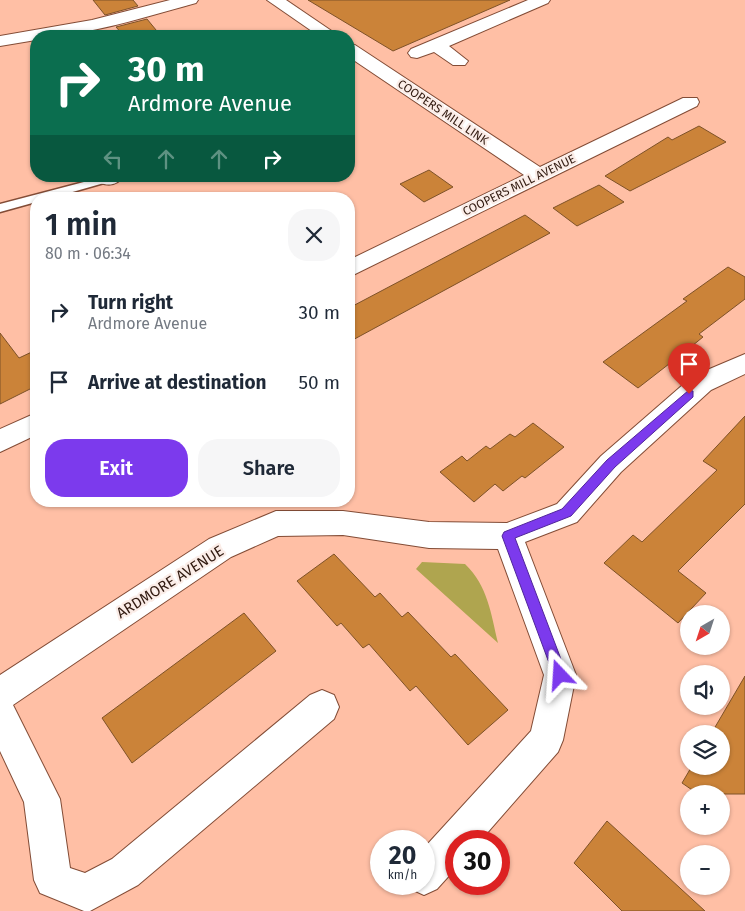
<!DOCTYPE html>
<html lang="en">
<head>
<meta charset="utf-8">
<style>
	body { margin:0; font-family:"Fira Sans",sans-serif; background:#f6f6f7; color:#1f2937; height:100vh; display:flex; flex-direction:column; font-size:19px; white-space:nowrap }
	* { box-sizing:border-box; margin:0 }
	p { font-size:16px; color:#747a83 }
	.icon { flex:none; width:28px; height:28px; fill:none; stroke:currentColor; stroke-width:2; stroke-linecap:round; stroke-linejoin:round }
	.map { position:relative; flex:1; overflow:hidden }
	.details { position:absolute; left:30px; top:192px; width:325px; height:315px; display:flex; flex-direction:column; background:#fff; border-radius:20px; box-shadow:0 1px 4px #0004 }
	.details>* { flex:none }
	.top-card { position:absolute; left:30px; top:30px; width:325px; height:152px; border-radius:20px; box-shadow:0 1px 4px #0004; background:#0b6e4f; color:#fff; overflow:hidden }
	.needle { width:32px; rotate:219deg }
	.buttons { position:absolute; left:680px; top:605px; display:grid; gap:10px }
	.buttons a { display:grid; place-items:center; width:50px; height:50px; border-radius:50%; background:#fff; box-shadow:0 1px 4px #0004; font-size:25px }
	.speed { position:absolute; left:370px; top:830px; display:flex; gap:10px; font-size:25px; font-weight:700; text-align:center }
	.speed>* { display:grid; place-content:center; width:65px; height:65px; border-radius:50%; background:#fff; box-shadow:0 1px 4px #0004; line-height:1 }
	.speed small { font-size:12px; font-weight:400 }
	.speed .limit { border:8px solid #d22; background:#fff; color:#111 }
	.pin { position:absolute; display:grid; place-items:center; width:42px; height:42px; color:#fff; margin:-51px -21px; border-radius:50% 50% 50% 0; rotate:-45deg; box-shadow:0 0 5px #0007 }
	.pin .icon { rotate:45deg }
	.me { position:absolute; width:55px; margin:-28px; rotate:340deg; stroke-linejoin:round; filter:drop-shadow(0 0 4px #0008) }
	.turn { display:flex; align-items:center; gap:18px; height:105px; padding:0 15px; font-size:22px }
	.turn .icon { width:65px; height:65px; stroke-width:2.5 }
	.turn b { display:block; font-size:35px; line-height:42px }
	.lanes { display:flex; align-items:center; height:48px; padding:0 15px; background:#0003; justify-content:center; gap:25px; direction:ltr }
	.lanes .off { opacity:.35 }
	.round { display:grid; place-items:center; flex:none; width:52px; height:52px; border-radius:20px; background:#f6f6f7 }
	.summary { display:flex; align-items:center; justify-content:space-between; height:85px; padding:0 15px }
	h1 { font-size:30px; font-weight:600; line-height:38px }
	.action { display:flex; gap:10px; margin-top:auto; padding:10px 15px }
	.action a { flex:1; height:58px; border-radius:20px; background:#7c3aed; color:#fff; font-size:20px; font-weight:600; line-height:58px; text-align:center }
	.action a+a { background:#f6f6f7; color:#1f2937 }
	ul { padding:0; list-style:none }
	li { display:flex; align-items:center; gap:15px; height:70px; padding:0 15px }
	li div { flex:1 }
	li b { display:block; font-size:19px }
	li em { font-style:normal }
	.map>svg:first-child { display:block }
	.green { fill:#afa54f }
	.building { fill:#cb8339; stroke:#7e5228 }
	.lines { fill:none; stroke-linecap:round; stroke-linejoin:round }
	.lane-casing { stroke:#834c36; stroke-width:3 }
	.street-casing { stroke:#834c36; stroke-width:2 }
	.lane { fill:#fff; fill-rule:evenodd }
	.street { fill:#fff; fill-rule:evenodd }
	.route { fill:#7c3aed; stroke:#51269a }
	.labels { text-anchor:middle; stroke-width:4.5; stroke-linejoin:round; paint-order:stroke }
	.far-street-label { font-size:12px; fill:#311a10; stroke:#fbede8 }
	.street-label { font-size:15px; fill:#311a10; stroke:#fbede8 }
</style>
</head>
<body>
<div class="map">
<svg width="745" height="911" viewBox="0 0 745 911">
	<rect width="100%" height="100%" fill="#ffbfa5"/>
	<path class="green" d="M422,562L465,564C488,586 491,614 498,643L416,569Z"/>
	<g class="building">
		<path d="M93,0H133L138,6L105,15Z"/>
		<path d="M308,0H510L393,51Z"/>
		<path d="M147,19L161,36H124L116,27Z"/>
		<path d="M699,126L726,142L630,191L605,176L668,137L672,140Z"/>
		<path d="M429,170L453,187L424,202L400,184Z"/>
		<path d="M599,185L624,202L577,226L553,208Z"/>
		<path d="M525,215L550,233L349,342V308Z"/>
		<path d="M728,267L745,277V299L699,334L703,337L687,350L638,388L603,362L687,301L683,299Z"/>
		<path d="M0,333L19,358L36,350V386L0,404Z"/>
		<path d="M745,416V504L678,571L706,593L678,623L604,563L633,535L642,542L717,470L703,461Z"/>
		<path d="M533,423L564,447L525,478L522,476L503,491L495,484L474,502L440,472L462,456L467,461L486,446L490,449L510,434L515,437Z"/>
		<path d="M334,554L375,597L380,593L402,617L408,612L451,657L455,654L508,710L468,745L416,686L410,691L369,644L363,648L341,623L337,626L297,581Z"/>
		<path d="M244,613L276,651L132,763L102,718Z"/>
		<path d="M745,676V794H698L682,783L692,766H721V734H711Z"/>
		<path d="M607,821L705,911H622L574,863Z"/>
	</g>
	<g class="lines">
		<g class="lane-casing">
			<path id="lane" d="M103,177H111L113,179L111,181L48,199H36V202L0,212V204Z"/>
		</g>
		<g class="street-casing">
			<g id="street">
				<path d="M170,0H198L196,3C144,17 90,36 36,36V40L0,46V36L92,20Z"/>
				<path d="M267,0H286L339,36H319Z"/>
				<path d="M528,0H550L548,3L449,46L468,61L465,65H453L434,52L417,58L411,57L408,53L411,49Z"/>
				<path d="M349,44L355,45L540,167L683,98H697L699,102L697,106L349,277V260L524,175L349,57Z"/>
				<path d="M98,176H123C118,185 109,186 100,183L97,179Z"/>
				<path d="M745,354V374L711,390L621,472L577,522L525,542L576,675L563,740L558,752L480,841H456V868L437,889L424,895L411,889L408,884H424V848L531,731L544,675L498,549L429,548L343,535L278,536L231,557L13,705L60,799L70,868L85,873L112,859L310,695L322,690L334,695L339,707L334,719L138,885L90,911H84L40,893L34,880L24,802L0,751V675L209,539L276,511H343L429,522L507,523L557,504L601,456L693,376Z"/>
				<path d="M36,413V435L0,452V429Z"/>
			</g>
		</g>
		<use href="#lane" class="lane"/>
		<use href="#street" class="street"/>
	</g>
	<path class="route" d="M689,390L693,391V397L615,467L571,516L515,538L567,675L565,679L560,681L555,679L502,536L504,532L562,509L607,460Z"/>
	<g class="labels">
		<g class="far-street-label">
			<text transform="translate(443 112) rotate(34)" y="4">COOPERS MILL LINK</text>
			<text transform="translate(519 185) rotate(-26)" y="4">COOPERS MILL AVENUE</text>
		</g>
		<g class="street-label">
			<text transform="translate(170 582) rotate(-32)" y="5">ARDMORE AVENUE</text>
		</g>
	</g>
</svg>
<div class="buttons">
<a><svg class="needle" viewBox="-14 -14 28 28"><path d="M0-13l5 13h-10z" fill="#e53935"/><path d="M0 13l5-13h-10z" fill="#747a83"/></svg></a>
<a><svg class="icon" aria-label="sound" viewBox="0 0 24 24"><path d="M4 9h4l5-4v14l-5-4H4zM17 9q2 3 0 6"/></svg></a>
<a><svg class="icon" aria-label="layers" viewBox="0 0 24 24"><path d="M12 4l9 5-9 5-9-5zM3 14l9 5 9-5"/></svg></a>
<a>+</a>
<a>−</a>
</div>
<div class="speed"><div>20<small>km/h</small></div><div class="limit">30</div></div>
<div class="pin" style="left:689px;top:394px;background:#d93025"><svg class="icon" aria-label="arrive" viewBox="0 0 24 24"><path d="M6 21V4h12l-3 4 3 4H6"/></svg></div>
<svg class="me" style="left:560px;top:675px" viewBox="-20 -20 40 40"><path d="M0-17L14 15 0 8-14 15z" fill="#7c3aed" stroke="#fff" stroke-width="4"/></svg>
<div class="top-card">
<div class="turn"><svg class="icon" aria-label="right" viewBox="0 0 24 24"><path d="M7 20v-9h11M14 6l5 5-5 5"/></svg><div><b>30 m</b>Ardmore Avenue</div></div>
<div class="lanes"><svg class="icon off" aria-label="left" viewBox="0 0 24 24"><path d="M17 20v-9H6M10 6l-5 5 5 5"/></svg><svg class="icon off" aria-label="ahead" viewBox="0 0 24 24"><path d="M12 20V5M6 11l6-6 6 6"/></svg><svg class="icon off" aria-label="ahead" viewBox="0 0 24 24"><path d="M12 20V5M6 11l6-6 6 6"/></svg><svg class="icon" aria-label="right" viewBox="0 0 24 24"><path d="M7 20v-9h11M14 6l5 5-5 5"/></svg></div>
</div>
<section class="details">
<div class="summary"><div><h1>1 min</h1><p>80 m · 06:34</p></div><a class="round"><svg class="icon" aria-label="close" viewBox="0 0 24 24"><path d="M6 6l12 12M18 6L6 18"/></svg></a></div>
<ul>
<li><svg class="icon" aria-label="right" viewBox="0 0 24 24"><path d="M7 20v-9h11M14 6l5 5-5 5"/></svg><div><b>Turn right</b><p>Ardmore Avenue</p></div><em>30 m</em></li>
<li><svg class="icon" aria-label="arrive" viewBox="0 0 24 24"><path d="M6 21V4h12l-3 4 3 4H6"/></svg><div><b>Arrive at destination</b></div><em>50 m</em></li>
</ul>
<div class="action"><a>Exit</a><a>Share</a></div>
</section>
</div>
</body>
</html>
